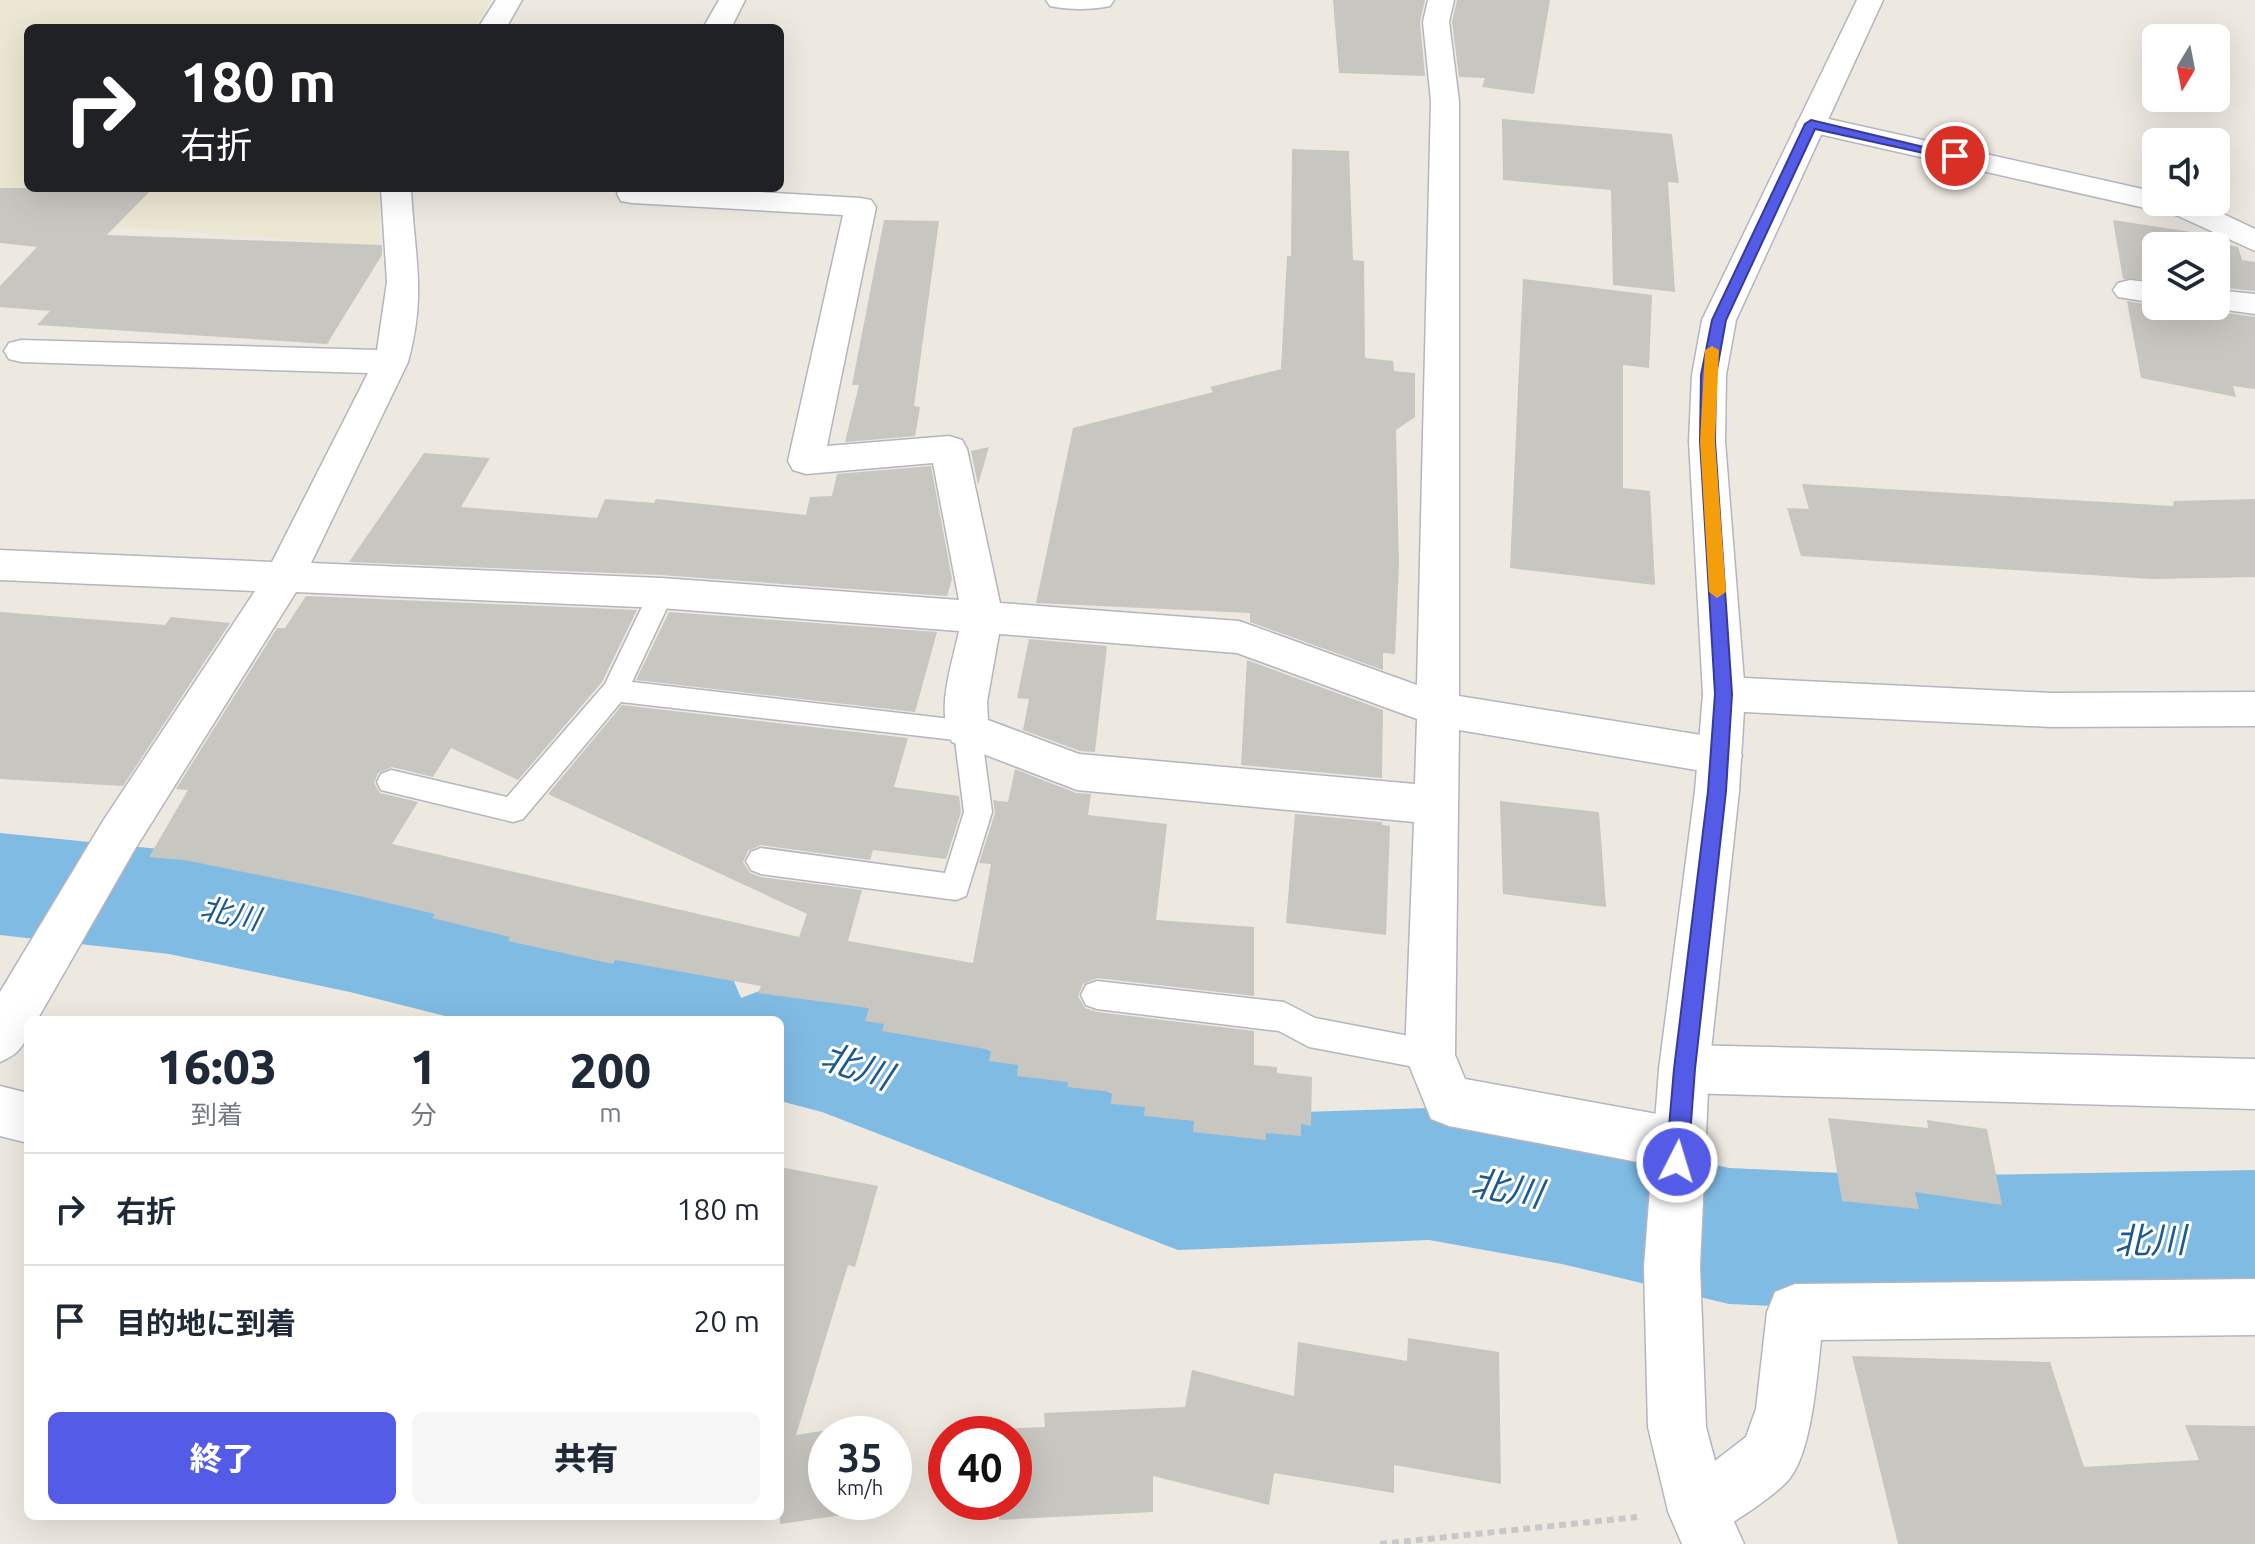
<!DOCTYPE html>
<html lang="ja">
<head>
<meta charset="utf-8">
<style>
	body { margin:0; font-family:Ubuntu,"Noto Sans JP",sans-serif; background:#f6f6f7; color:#1f2937; height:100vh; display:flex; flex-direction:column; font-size:30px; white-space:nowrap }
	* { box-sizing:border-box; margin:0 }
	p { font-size:26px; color:#747a83 }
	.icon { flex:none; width:44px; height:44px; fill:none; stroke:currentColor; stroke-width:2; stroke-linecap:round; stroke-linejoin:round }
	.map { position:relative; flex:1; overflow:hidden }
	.sheet { position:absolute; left:24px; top:1016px; width:760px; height:504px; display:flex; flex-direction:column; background:#fff; border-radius:12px; box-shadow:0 8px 32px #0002 }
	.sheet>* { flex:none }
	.guide { position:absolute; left:24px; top:24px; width:760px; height:168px; border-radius:12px; box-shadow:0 8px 32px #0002; background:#202124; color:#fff; overflow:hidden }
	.needle { width:52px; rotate:190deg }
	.buttons { position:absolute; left:2142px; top:24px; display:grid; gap:16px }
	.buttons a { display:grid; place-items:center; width:88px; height:88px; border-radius:12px; background:#fff; box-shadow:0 8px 32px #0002; font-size:40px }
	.speed { position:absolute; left:808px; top:1416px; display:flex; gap:16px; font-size:40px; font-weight:700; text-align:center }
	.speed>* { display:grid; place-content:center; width:104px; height:104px; border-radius:50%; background:#fff; box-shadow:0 8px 32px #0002; line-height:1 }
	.speed small { font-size:20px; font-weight:400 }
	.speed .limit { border:12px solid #d22; background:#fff; color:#111 }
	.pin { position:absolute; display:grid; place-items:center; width:68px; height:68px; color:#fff; margin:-34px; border:4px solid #fff; border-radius:50%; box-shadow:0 2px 8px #0007 }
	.me { position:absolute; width:88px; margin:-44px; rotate:5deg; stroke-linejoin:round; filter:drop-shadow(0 0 6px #0008) }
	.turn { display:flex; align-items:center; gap:28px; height:168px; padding:0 24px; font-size:36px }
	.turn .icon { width:104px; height:104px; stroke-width:2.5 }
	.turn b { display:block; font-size:56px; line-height:68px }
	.eta { display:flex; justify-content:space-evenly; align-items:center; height:136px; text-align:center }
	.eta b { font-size:48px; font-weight:800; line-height:56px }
	.button { display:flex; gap:16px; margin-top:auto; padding:16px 24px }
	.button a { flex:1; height:92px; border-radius:12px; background:#535be7; color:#fff; font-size:32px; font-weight:800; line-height:92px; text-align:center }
	.button a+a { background:#f6f6f7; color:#1f2937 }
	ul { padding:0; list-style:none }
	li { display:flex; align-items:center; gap:24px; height:112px; padding:0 24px; border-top:2px solid #e0e1e3 }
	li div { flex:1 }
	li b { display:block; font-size:30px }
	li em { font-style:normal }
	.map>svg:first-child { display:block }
	.education { fill:#ece7d2 }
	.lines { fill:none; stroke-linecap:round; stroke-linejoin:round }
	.river { fill:#80bbe3; fill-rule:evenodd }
	.building { fill:#c8c6c0 }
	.service-casing { stroke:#b4b5bf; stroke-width:3 }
	.minor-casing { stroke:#b4b5bf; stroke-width:3 }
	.tertiary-casing { stroke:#b4b5bf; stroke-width:3 }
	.path { stroke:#c8c8c8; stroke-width:6; stroke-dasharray:7 5; stroke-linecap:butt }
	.service { fill:#fff; fill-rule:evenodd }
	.minor { fill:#fff; fill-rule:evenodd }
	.tertiary { fill:#fff; fill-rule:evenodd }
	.route { fill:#535be7; stroke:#363b96; stroke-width:2 }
	.slow { fill:#f59e0b }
	.labels { text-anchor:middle; stroke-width:6; stroke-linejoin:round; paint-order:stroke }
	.water-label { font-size:30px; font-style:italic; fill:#1c5991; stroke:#fff }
	.near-water-label { font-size:36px; font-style:italic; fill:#1c5991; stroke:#fff }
</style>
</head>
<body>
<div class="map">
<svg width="2255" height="1544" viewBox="0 0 2255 1544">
	<rect width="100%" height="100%" fill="#ede9e1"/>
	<path class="education" d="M0,0H490L474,28H28V188H382L378,194L380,246L0,218Z"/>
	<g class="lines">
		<path class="river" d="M0,833L169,850L350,884L689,962L733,979L741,998L780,983L822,992L1178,1116L1429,1108L1562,1130L1729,1168L1913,1176L2255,1170V1306L1913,1312L1729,1304L1562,1264L1429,1240L1178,1250L822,1112L780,1101V1020H461L350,992L169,954L0,935Z"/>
	</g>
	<g class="building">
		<path d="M1333,0H1425L1420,22L1425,76L1339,73Z"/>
		<path d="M1457,0H1550L1534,94L1482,87L1485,78L1459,77L1452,22Z"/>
		<path d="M1502,119L1672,134L1679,183L1668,182L1675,292L1613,285L1611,190L1503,180Z"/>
		<path d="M1292,149L1349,151L1353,260L1364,261L1365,358L1393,361L1394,371L1415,373V417L1396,430L1399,565L1395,654L1383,653V670L1250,622V613L1036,603L1073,428L1213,392L1210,387L1281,369L1287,256H1291Z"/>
		<path d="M0,188H153L107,235L382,245V255L327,344L37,325L50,311L0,307V286L37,247L0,243Z"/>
		<path d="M884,220L939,221L914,406L920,407L915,436L845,442L859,385H852Z"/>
		<path d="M2113,220L2198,233L2199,238L2238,247L2242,260L2255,262V291L2216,287V246H2156V280L2123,279Z"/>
		<path d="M1523,279L1652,295L1649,368L1623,365V488L1650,491L1655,585L1510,568Z"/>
		<path d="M2127,301L2156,306H2201L2204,310L2255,317V389L2233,386L2236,397L2141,378Z"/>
		<path d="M989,447L978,485L971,451Z"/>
		<path d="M424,453L490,458L461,507L597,518L605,499L654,503L656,499L806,515L810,497L832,496L837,474L931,466L952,579L947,596L661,575L349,562Z"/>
		<path d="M1802,484L2173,506L2174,501L2255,499V577L2152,579L1801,556L1787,508L1809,509Z"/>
		<path d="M306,596L637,610L602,682L518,780L451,748L433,777L392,767L378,773L374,783L380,793L418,802L392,844L799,937L807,914L548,794L622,705L908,738L894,787L959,796L961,812L946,859L873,850L870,860L761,845L748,851L743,862L750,873L761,877L862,890L848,941L973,963L991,864L979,863L995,813L993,800L1008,802L1015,769L1076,793L1091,794L1088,815L1167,824L1156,920L1254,927V996L1097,978L1083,984L1078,996L1085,1008L1097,1012L1254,1031V1065L1277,1067V1073L1312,1077L1311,1126L1301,1124V1136L1266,1133V1140L1193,1132L1194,1121L1144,1116L1145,1107L1111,1104L1112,1092L1067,1087L1068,1082L1017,1076L1018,1065L989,1061L991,1050L882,1031L884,1024L865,1021L869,1008L758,993L761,986L615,960L613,964L508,941L510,937L432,918L435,914L333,890L184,860L149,857L188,790L176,789L277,628H285Z"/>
		<path d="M0,612L165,625L171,617L230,623L123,786L0,779Z"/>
		<path d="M669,612L937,632L915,712L636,680Z"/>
		<path d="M1029,639L1107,646L1095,752L1080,751L1023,730L1029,699L1017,698Z"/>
		<path d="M1247,660L1383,710L1382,778L1241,765Z"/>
		<path d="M1500,801L1599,812L1606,907L1503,894Z"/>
		<path d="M1295,814L1382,822V825L1390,826L1386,935L1286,923Z"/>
		<path d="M1828,1118L1928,1128L1927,1120L1987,1129L2002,1205L1915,1192L1919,1209L1842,1201Z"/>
		<path d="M780,1167L878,1186L855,1267L848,1265L796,1435L848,1427V1434H826V1502H844L843,1515L780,1524Z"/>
		<path d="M1408,1338L1499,1352L1501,1484L1394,1465V1493L1274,1473L1269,1505L1153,1476V1512L999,1520V1502H1014V1434H1000V1429L1045,1427L1044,1413L1185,1407L1192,1370L1294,1396L1298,1342L1407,1361Z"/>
		<path d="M1852,1356L2050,1362L2084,1467L2199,1460L2185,1425L2255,1426V1544H1898Z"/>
	</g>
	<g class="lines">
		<g class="service-casing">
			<g id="service">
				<path d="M661,583L670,586L674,593L632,682L977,722L981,730L992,812L966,896L956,900L761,874L751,870L746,861L751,852L761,848L945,873L964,812L955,740L621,702L523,819L513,822L381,790L377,782L381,774L391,770L507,797L605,684L652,586Z"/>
				<path d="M1097,981L1284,1002L1315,1018L1430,1040L1441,1044L1446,1055L1441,1066L1430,1070L1309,1047L1279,1031L1097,1009L1086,1005L1081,995L1086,985Z"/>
			</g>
		</g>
		<g class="minor-casing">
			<g id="minor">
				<path d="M496,0H522L506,28H478Z"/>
				<path d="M719,0H745L731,28H703Z"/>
				<path d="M1046,0H1114L1110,6C1092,10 1068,10 1050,6Z"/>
				<path d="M1428,0H1454L1449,22L1459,101V696L1720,738L1735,743L1742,756L1735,769L1720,774L1459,730L1455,1055L1465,1079L1679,1118L1698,1126L1705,1144L1698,1162L1679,1170L1449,1126L1431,1119L1405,1055L1414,822L1077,790L952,742C935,710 952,665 959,631L661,608L296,592L135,849L37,1020H28C28,1043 21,1053 0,1062V992L103,821L255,591L0,580V550L272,562L368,373L21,362L9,359L4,351L9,343L21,340L377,350L387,282L381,188H411C414,255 427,293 408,362L311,563L661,578L959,600L933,463L806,474L793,470L788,461L843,215L632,203L621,201L617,194L621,188H690L860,198L871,200L876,207L827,446L949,436L962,440L967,449L1000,603L1239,621L1417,685L1431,101L1423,22ZM999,634L1237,653L1417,719L1415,784L1079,754L988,720L987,702Z"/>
				<path d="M1811,115L2156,192V202H2198L2255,229V251L2176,215L1801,130L1796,124L1801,118Z"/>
				<path d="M2130,280L2156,283V303L2118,297L2113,290L2118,283Z"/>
				<path d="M2216,290L2255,294V314L2204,307L2216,306Z"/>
				<path d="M1724,677L2051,693L2255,692V726L2051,727L1724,711L1709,706L1703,694L1709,682Z"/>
				<path d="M1684,1045L2255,1059V1109L1684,1093L1666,1086L1659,1069L1666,1052Z"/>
				<path d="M0,1086L28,1093V1143L0,1136Z"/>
				<path d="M2255,1279V1335L1821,1340C1817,1375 1812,1450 1790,1478C1776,1496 1719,1533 1698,1541L1677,1532L1668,1511L1677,1490L1746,1437L1756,1409L1767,1312L1775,1292L1795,1284Z"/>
			</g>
		</g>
		<g class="tertiary-casing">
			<path id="tertiary" d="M1857,0H1883L1736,320L1726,375L1725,441L1745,694L1739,791L1709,1069L1700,1267L1706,1427L1727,1506L1744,1544H1682L1668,1511L1648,1427L1644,1267L1659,1069L1695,791L1703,694L1689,441L1692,375L1702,320Z"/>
		</g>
		<path class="path" d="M1380,1544L1637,1517"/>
		<use href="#service" class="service"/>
		<use href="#minor" class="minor"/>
		<use href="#tertiary" class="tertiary"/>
	</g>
	<path class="route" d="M1811,120L1961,156L1955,160L1815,129L1726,320L1716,375L1715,441L1732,694L1726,791L1695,1069L1688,1162L1685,1170L1677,1173L1669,1170L1666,1162L1674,1069L1708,791L1715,694L1700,441L1701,375L1712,320L1805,124Z"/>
	<path class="slow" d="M1712,346L1719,350L1715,441L1726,592L1717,598L1709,592L1700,441L1705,350Z"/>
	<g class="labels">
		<g class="water-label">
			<text transform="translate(230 914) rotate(12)" y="10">北川</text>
		</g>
		<g class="near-water-label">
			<text transform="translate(857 1066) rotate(19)" y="13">北川</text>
			<text transform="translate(1507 1188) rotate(10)" y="13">北川</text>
			<text transform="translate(2150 1240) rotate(-1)" y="13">北川</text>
		</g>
	</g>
</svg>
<div class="buttons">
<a><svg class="needle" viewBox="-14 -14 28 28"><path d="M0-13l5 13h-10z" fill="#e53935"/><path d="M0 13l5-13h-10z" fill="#747a83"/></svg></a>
<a><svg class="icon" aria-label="sound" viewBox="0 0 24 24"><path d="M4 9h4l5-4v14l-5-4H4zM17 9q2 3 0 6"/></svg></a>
<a><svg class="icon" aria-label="layers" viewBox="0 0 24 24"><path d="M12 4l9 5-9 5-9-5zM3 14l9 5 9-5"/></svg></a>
</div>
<div class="speed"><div>35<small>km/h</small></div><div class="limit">40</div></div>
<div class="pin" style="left:1955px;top:156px;background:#d93025"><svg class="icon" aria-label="arrive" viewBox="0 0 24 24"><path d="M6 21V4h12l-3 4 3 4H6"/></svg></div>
<svg class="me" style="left:1677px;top:1162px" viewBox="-20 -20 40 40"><circle r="17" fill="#535be7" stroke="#fff" stroke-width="3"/><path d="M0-11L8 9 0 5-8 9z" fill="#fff"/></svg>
<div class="guide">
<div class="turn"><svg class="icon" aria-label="right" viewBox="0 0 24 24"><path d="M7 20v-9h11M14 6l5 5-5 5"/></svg><div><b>180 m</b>右折</div></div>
</div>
<section class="sheet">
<div class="eta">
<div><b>16:03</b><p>到着</p></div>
<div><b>1</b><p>分</p></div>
<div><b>200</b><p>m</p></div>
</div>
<ul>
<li><svg class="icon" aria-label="right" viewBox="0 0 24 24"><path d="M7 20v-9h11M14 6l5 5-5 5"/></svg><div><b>右折</b></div><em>180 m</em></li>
<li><svg class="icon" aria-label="arrive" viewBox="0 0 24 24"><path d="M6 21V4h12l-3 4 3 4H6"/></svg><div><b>目的地に到着</b></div><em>20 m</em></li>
</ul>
<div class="button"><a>終了</a><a>共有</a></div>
</section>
</div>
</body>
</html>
